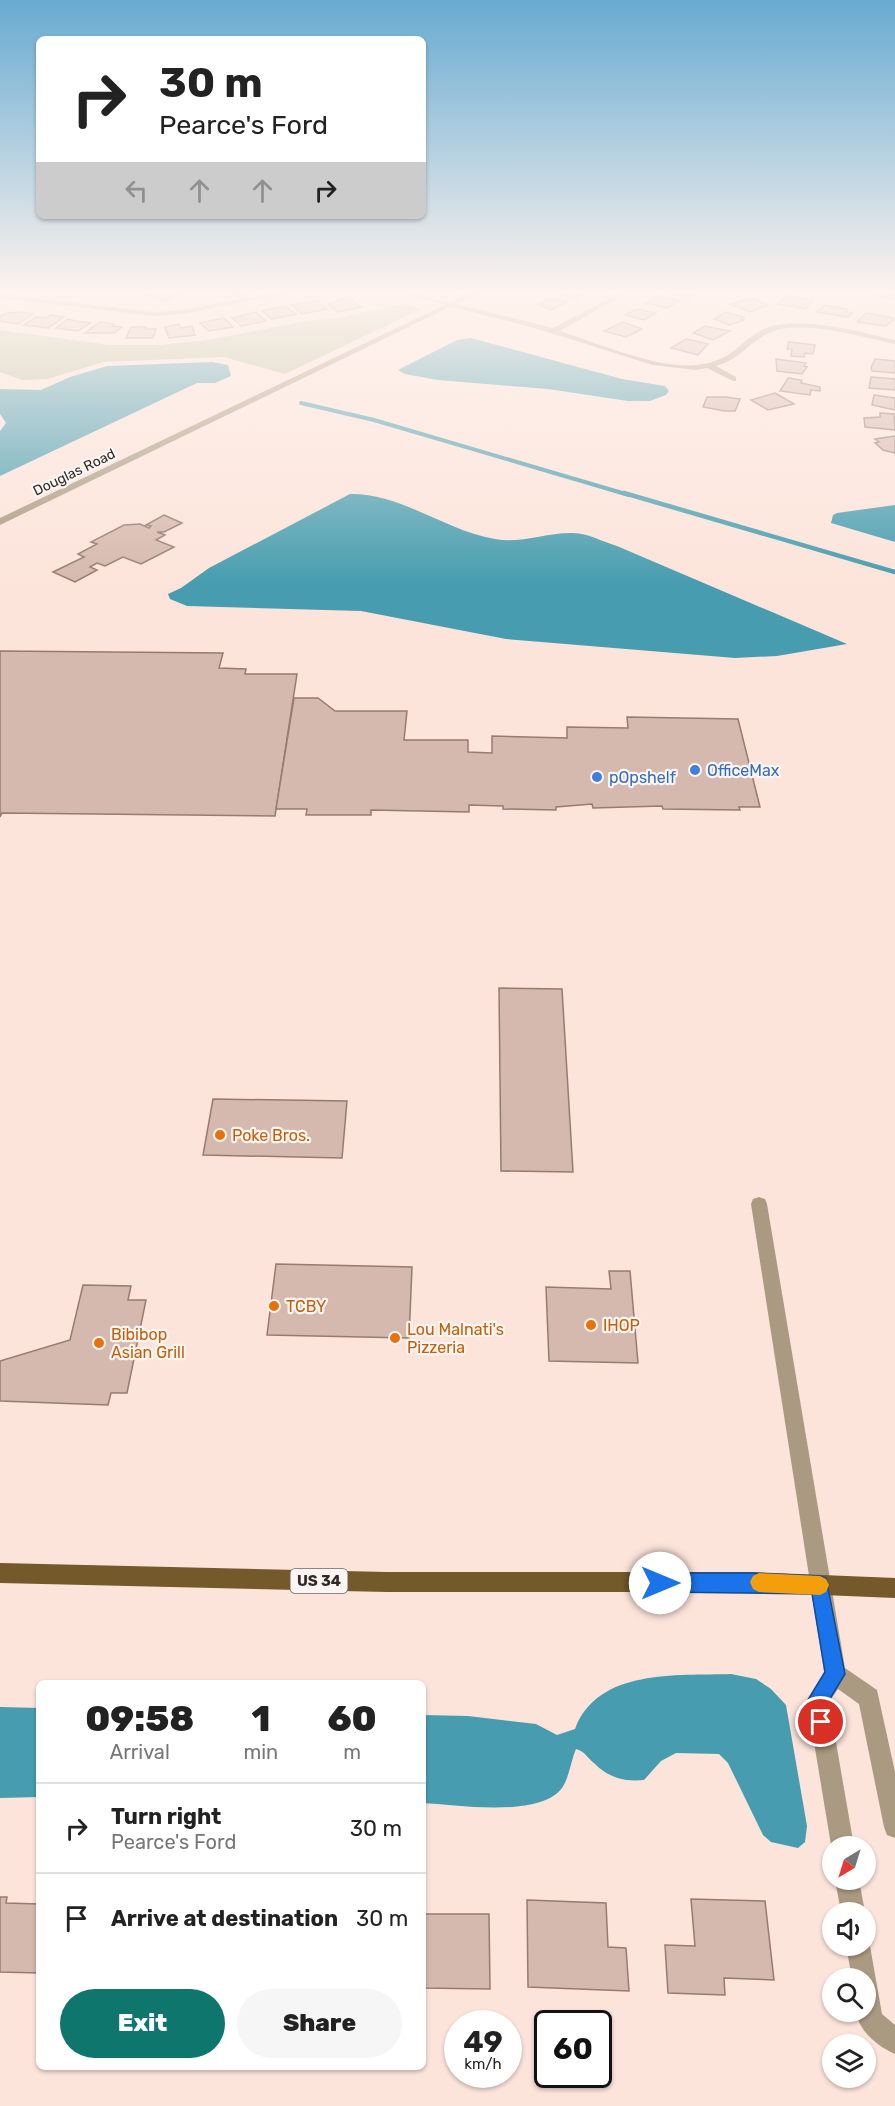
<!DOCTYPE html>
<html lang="en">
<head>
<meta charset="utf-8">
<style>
	body { margin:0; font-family:Rubik,sans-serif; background:#f6f6f6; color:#222; height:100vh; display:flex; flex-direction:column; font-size:22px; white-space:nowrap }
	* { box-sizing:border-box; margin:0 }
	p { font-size:20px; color:#767676 }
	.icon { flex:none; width:33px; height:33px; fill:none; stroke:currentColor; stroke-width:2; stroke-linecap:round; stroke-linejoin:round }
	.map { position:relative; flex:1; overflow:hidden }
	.side { position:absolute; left:36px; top:1680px; width:390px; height:390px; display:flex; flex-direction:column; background:#fff; border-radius:9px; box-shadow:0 2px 4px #0004 }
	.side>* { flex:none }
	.banner { position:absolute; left:36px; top:36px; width:390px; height:183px; border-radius:9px; box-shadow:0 2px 4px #0004; background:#fff; color:#222; overflow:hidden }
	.needle { width:39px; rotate:218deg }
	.buttons { position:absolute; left:822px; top:1836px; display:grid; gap:12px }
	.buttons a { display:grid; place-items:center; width:54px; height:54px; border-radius:50%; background:#fff; box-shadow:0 2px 4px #0004; font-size:30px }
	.speed { position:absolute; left:444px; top:2010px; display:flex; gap:12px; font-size:30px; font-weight:700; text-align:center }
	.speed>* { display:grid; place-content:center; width:78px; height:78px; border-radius:50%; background:#fff; box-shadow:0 2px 4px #0004; line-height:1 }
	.speed small { font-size:15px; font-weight:400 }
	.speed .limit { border:3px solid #111; border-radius:9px; background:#fff; color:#111 }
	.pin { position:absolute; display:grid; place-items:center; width:51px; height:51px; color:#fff; margin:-26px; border:3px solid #fff; border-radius:50%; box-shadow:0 2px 6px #0007 }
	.me { position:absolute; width:66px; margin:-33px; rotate:90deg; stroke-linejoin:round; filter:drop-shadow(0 0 4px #0008) }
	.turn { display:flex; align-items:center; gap:21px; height:126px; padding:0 24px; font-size:27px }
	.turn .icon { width:78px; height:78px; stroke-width:2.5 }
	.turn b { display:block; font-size:42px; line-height:51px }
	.lanes { display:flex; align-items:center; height:57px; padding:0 24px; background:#0003; justify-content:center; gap:30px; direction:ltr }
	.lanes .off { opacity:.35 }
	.eta { display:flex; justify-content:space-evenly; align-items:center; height:102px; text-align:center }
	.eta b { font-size:36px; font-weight:800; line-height:42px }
	.cta { display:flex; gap:12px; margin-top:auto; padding:12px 24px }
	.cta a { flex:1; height:69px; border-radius:36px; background:#0f766e; color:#fff; font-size:24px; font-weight:800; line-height:69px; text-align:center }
	.cta a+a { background:#f6f6f6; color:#222 }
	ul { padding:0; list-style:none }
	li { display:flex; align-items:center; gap:18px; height:90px; padding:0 24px; border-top:2px solid #e0e0e0 }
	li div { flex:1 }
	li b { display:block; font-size:22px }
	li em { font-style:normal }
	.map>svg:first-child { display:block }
	.green { fill:#b5c19b }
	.water { fill:#479daf }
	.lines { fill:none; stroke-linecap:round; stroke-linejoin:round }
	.stream-far1 { stroke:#479daf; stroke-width:4 }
	.stream { stroke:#479daf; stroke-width:4.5 }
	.building { fill:#d6b9ae; stroke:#967b71; stroke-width:1.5 }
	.minor { fill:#aa9a82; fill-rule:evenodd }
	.tertiary { fill:#aa9a82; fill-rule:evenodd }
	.primary { fill:#74592a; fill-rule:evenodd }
	.route { fill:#1a73e8; stroke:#114b97; stroke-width:1.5 }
	.slow { fill:#f59e0b }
	.shop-dot { fill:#3f7fe0; stroke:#fbf5f3; stroke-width:2 }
	.food-dot { fill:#e8710a; stroke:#fbf5f3; stroke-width:2 }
	.labels { text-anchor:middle; stroke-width:4.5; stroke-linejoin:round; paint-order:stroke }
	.far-street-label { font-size:14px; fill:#332824; stroke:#fbf5f3 }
	.shield { fill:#fbf5f3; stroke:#6f6662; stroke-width:1.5 }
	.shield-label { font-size:15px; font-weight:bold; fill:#332824 }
	.shop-label { font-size:16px; fill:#366cbe; stroke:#fbf5f3; text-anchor:start }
	.food-label { font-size:16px; fill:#c56008; stroke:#fbf5f3; text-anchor:start }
</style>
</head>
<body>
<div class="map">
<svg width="895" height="2106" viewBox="0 0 895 2106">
	<rect width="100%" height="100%" fill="#fce4da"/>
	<path class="green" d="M403,304L421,309L285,374L224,357L104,362L47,379L23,380L0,372V330L109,345H159L208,340L306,321L339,318Z"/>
	<g class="water">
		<path d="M471,338L622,379L665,386L669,391L666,395L650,401H628L548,389L438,380L405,374L398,370L457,340Z"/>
		<path d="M212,362L228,365L231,376L215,383H197L0,476V431L6,423L0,414V389L41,390L70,377L107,366Z"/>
		<path d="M350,494C401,493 446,531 495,539C521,544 547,532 573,533C588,533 603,542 617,546L847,644L777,656L735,658L506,639L361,611L187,606L170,599L168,594L181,588L209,568Z"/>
		<path d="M895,505V542L831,523L833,515L837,513Z"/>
		<path d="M731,1674L756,1679L771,1689L786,1705L807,1826L805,1842L798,1848L771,1842L763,1835L728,1763L719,1754L676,1753L661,1761L644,1780C625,1782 609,1778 595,1764C587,1758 586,1752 576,1749C571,1761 569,1778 562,1788C540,1818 457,1805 423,1803V1715L468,1716L536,1724L557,1735L575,1729C598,1668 677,1676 731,1674Z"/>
		<path d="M0,1707L39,1708V1797L0,1798Z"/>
	</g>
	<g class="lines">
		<path class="stream-far1" d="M301,403L374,420L629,495"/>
		<path class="stream" d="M624,493L895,572"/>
	</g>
	<g class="building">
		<path d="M158,289H173L186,291L164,301L145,294Z"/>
		<path d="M561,289H582L589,290L578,299L556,293Z"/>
		<path d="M673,289H705L689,298L667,292Z"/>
		<path d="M886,289H895V299L878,296Z"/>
		<path d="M658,296L679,301L667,308L646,303Z"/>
		<path d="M787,296L797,297L813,301L805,309L778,304Z"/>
		<path d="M348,297L362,307L337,312L328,304Z"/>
		<path d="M550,298L567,302L551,310L538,304Z"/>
		<path d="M751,298L768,305L750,312L730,304Z"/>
		<path d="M317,301L327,309L302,314L291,305Z"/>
		<path d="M825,305L847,309L845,311L852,313L848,317L816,312Z"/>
		<path d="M285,306L296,314L271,319L262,311Z"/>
		<path d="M637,309L656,313L644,320L625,315Z"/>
		<path d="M19,312L33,314L18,324L0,321V317L6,313Z"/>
		<path d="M255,312L266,321L241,326L232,318Z"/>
		<path d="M725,312L744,317L741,319L744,320L730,325L714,319Z"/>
		<path d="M866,313L888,317L894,319L886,326L857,322Z"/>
		<path d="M51,315L64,317L48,328L24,325L36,317L46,318Z"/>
		<path d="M224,318L233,327L209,331L200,323Z"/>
		<path d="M68,319L76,321L90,323L78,331L56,328Z"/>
		<path d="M100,322L114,324L112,326L122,327L114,333H85Z"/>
		<path d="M623,322L642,329L626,337L604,331Z"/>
		<path d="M179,324L181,328L192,326L195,335L169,338L165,327Z"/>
		<path d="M705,326L724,330L730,331L713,340L693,333Z"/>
		<path d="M131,327H146L145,329H156L153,338H126Z"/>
		<path d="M686,339L708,344L698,355L671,348Z"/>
		<path d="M789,342L815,345L813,354L805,353L804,357L791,356L792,349H787Z"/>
		<path d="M776,359L806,363L804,366L807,367L802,374L777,371Z"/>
		<path d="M875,359L895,361V373L872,371L871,368Z"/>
		<path d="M871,377L895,379V390L869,388Z"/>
		<path d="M788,378L802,380L801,383L820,387V391L811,390L810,395L780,391Z"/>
		<path d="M775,393L794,404L768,410L751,400Z"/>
		<path d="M874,395L895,398V410L872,405Z"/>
		<path d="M707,397H726L740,399L735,411H725L703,407Z"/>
		<path d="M880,413L894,414L895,430L865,427L864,418L880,417Z"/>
		<path d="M895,436V453L883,450L875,443L879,442L875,439Z"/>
		<path d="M164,515L182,523L164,532H157L165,535L156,540L174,547L141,564L123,557L105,566L97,563L90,567L97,570L75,582L53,572L84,557L78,554L97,544L91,542L124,525L140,524L149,528L151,526L146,525Z"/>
		<path d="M0,651L223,653L219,668L246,669L245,674H297L275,816L2,813L0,817Z"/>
		<path d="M294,698H318L335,711H407L404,740H468V752L492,753V736L567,738V727L628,728L627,717L738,719L760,807H739L740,810L663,809L662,806L593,808L592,804L556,807V810L503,809V806L469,805V812L371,810V815H306L307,809H276Z"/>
		<path d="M499,988L562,989L573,1172L501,1171Z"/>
		<path d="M213,1099L347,1101L342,1158L203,1155Z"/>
		<path d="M276,1264L412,1267L409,1338L267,1335Z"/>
		<path d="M609,1271H630L638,1363L549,1361L546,1287L611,1289Z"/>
		<path d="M83,1285L131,1286L128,1300H146L127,1393H111L108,1405L0,1401V1361L70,1340Z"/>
		<path d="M0,1897H7L6,1903L39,1904V1973L0,1972Z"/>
		<path d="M691,1899L765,1901L774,1980L724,1978L725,1995L668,1993L665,1945L695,1946Z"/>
		<path d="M527,1900L606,1903L608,1947L626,1948L629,1991L528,1987Z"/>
		<path d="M423,1914H489L490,1989L423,1988Z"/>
	</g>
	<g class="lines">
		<g class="minor">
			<path d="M226,289H233L249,298L300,289H313L183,314L154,316L0,298V294L154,312L183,310L241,299Z"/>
			<path d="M385,289H396L553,328L627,289H634L560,331C597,343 660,370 697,365C734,361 737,342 764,329C798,314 860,332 895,340V344C862,337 803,319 771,332C750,341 740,360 716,366L736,377V381H733L707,368L696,370L653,365L538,329Z"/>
			<path d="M759,1197L765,1199L767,1204L845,1668L877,1690L895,1772V1838L887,1835L884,1827L859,1704L838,1689L829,1702L854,1846H832V1851L807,1700L824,1672L751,1204L753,1199Z"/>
			<path d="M835,1880H859L865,1912H841Z"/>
			<path d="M866,1937L870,1946L882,2014L895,2025V2054C877,2046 859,2031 856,2012H866V1978H852L846,1946H866Z"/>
		</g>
		<path class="tertiary" d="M478,289H487L0,525V518Z"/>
		<path class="primary" d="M0,1563L387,1572H751L895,1578V1598L751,1592H387L0,1583Z"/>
	</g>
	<linearGradient id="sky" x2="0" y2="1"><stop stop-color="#67abd1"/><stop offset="0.5" stop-color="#fef3ee"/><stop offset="1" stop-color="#fef3ee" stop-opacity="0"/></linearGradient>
	<rect width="895" height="583" fill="url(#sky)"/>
	<path class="route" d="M660,1573H751L820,1576L826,1578L845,1674L828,1702L831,1722L828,1729L821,1732L814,1729L808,1700L825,1672L812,1594L660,1592L653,1589L650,1583L653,1576Z"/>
	<path class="slow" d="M759,1573L820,1576L826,1579L829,1585L826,1592L820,1595L759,1592L753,1589L750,1582L753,1576Z"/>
	<g class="shop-dot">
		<circle cx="695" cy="770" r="6"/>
		<circle cx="597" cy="777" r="6"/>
	</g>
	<g class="food-dot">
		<circle cx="220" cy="1135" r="6"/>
		<circle cx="274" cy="1306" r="6"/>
		<circle cx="591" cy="1325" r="6"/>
		<circle cx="395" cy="1338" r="6"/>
		<circle cx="99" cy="1343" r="6"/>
	</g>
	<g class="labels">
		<g class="far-street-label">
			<text transform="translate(74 472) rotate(-26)" y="5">Douglas Road</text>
		</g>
		<rect class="shield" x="290.5" y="1569" width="57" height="24" rx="4.5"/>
		<g class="shield-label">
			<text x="319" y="1586">US 34</text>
		</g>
		<g class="shop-label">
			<text x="707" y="776">OfficeMax</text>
			<text x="609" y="783">pOpshelf</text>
		</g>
		<g class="food-label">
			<text x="232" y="1141">Poke Bros.</text>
			<text x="286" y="1312">TCBY</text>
			<text x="603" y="1331">IHOP</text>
			<text x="407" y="1335">Lou Malnati's<tspan x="407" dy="18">Pizzeria</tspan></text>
			<text x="111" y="1340">Bibibop<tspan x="111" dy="18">Asian Grill</tspan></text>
		</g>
	</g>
</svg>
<div class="buttons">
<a><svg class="needle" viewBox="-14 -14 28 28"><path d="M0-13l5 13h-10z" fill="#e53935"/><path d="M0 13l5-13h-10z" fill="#767676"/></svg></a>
<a><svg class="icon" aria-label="sound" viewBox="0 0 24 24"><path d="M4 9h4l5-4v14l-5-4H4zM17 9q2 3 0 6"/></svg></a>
<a><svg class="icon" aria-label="search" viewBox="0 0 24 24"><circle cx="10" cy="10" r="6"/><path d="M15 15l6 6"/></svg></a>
<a><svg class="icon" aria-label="layers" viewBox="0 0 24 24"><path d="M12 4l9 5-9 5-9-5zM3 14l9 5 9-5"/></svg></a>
</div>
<div class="speed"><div>49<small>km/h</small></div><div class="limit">60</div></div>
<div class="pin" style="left:821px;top:1722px;background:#d93025"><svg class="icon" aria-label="arrive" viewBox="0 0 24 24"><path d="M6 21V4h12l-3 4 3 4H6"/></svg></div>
<svg class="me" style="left:660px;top:1583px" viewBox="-20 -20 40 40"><circle r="19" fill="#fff"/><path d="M0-13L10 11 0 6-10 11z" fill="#1a73e8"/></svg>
<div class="banner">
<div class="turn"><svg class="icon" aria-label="right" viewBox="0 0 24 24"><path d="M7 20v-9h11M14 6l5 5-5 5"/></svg><div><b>30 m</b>Pearce's Ford</div></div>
<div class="lanes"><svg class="icon off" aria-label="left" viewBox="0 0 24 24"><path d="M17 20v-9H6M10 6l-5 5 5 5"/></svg><svg class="icon off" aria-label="ahead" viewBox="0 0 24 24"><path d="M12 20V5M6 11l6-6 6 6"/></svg><svg class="icon off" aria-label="ahead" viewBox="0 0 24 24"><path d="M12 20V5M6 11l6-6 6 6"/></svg><svg class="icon" aria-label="right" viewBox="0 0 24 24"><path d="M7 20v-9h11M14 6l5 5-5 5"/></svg></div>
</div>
<section class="side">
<div class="eta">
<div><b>09:58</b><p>Arrival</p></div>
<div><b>1</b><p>min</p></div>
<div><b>60</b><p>m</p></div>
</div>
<ul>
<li><svg class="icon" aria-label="right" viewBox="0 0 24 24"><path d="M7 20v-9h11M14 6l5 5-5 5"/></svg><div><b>Turn right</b><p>Pearce's Ford</p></div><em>30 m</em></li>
<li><svg class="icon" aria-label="arrive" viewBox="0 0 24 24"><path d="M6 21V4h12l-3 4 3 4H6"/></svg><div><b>Arrive at destination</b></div><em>30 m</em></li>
</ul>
<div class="cta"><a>Exit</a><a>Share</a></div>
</section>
</div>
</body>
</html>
